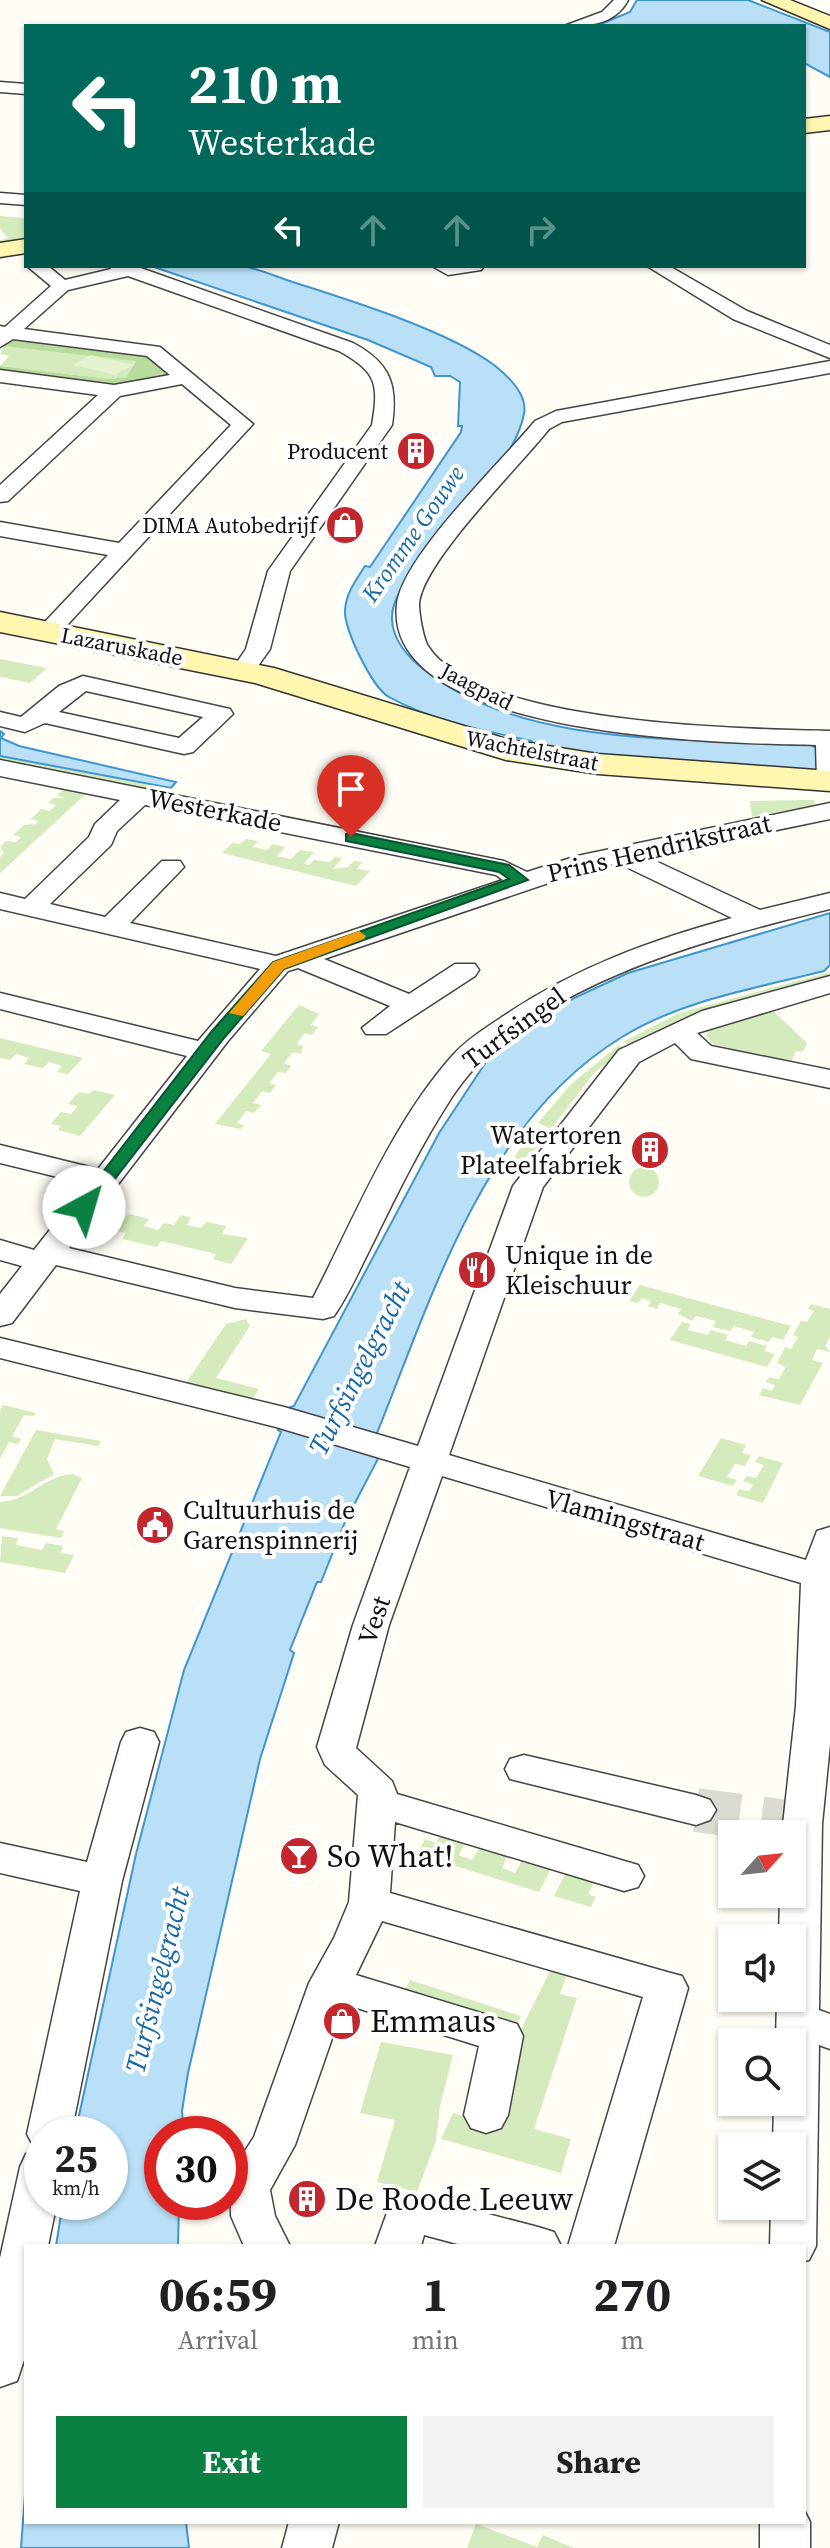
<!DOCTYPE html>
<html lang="en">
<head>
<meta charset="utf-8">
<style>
	body { margin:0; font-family:"Source Serif 4",serif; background:#f2f2f2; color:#202124; height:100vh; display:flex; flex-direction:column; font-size:30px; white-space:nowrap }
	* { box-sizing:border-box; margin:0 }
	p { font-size:26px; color:#757577 }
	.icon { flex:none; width:44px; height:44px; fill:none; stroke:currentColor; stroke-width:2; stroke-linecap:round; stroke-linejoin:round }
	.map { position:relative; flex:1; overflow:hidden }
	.details { position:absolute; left:24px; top:2244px; width:782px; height:280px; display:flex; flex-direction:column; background:#fff; border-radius:0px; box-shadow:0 2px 6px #0004 }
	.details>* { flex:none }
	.top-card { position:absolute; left:24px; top:24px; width:782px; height:244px; border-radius:0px; box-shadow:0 2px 6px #0004; background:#00695c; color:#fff; overflow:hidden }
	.needle { width:52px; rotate:63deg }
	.controls { position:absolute; left:718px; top:1820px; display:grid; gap:16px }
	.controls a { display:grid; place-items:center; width:88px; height:88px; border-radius:0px; background:#fff; box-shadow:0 2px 6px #0004; font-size:40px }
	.speed { position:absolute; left:24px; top:2116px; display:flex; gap:16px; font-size:40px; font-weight:700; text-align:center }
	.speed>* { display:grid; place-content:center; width:104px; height:104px; border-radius:50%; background:#fff; box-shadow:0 2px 6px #0004; line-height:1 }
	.speed small { font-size:20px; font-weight:400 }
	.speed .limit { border:12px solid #d22; background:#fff; color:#111 }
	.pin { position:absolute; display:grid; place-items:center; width:68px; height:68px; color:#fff; margin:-82px -34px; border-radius:50% 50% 50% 0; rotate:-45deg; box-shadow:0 0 8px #0007 }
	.pin .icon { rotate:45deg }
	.me { position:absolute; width:88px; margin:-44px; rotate:39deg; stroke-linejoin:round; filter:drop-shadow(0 0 6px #0008) }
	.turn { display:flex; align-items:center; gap:28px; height:168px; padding:0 32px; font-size:36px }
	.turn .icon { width:104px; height:104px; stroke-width:2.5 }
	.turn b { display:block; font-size:56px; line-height:68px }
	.lanes { display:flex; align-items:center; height:76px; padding:0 32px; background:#0003; justify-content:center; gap:40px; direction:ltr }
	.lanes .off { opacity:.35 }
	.eta { display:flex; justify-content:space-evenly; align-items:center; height:136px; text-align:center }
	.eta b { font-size:48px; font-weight:700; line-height:56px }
	.primary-button { display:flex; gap:16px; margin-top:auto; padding:16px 32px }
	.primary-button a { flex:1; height:92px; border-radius:0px; background:#0b8043; color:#fff; font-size:32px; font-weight:700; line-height:92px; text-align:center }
	.primary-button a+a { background:#f2f2f2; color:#202124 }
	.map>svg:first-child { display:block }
	.green { fill:#d5ebbd }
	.forest { fill:#b9dc9c }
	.pitch { fill:#e6f2cf }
	.water { fill:#b9e0f7; stroke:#3f96cf; stroke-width:2 }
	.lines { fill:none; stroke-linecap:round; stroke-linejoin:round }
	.minor-tunnel { stroke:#dbdad3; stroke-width:44; stroke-dasharray:44 22; stroke-linecap:butt }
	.minor-casing { stroke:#444; stroke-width:3 }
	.secondary-casing { stroke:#333; stroke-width:3 }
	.minor { fill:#fff; fill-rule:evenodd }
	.secondary { fill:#fff6b0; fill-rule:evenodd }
	.route { fill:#0b8043; stroke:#07532c; stroke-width:2 }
	.slow { fill:#f59e0b }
	.labels { text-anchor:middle; stroke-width:8; stroke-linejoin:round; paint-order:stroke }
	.far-poi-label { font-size:22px; fill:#111; stroke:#fff; text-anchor:end }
	.far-street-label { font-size:22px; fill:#111; stroke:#fff }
	.far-water-label { font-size:24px; font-style:italic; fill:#1768a6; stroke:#fff }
	.street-label { font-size:26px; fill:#111; stroke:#fff }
	.poi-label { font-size:26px; fill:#111; stroke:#fff; text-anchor:start }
	.water-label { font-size:28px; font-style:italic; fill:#1768a6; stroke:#fff }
	.near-poi-label { font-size:32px; fill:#111; stroke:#fff; text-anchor:start }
</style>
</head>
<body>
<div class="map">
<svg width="830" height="2548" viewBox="0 0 830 2548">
	<rect width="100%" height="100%" fill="#fffdf5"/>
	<g class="green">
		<path d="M0,216L26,218V240L0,244V240L8,238L0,229Z"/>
		<path d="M4,346H21L136,360L126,377L110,379L0,366L9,356L0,354Z"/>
		<path d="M0,659L47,668L30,683L0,677Z"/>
		<path d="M0,756L176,790L169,798L0,765Z"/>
		<path d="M63,790L85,795L0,873V857L4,853L0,847L6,841L16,842L21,837L13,835L24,825L36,824L38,821L31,819L41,809L50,811L56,805L48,803L53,798H64L57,795Z"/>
		<path d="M803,800H814L815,805L752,817L750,801Z"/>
		<path d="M246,839L258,841L253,847L267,850L273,844L285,847L277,856L291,859L300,850L314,852L304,864L309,865L314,860L330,862L335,857L342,858L333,869L348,867L354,861L362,862L357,869L370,871L356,886L222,853L232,843L240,844Z"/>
		<path d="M830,972V980L690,1018L632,1046L623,1042L679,1013Z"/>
		<path d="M299,1005L319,1014L311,1025L318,1027L312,1035L305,1033L296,1044L303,1046L301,1054L293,1052L284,1063L291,1066L286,1073L278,1072L269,1083L276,1085L270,1093L262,1091L253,1103L261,1105L254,1113L246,1111L237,1123L244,1125L241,1129L215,1124L271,1054L261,1051Z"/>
		<path d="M770,1008L807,1043L803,1052L796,1051L791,1063L713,1044L706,1036L709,1029Z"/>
		<path d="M0,1038L83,1058L68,1074L57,1072L62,1066L49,1062L43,1068L24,1064L29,1058L16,1054L10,1060L0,1058Z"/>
		<path d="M619,1045L627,1049L595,1072L553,1126L558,1132L538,1123L571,1084Z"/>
		<path d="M93,1090L115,1095L80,1136L58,1130L61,1126L51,1124L61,1112L71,1114L78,1106L68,1104L79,1092L89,1094Z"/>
		<path d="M534,1129L552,1138L542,1140L523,1168L529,1175L506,1169Z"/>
		<circle cx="644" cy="1182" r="15"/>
		<path d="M104,1207L114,1210L109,1217L123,1220L129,1214L149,1219L144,1226L158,1230L164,1223L174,1225L181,1215L191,1218L187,1225L201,1228L206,1222L226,1226L222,1234L248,1238L231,1264L213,1259L216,1254L161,1241L157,1247L122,1239L126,1233L107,1229L103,1234L85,1230Z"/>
		<path d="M640,1285L791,1326L783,1340L772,1337L769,1342L751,1337L754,1332L734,1326L730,1331L713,1327L716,1321L696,1316L692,1321L678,1314L681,1309L660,1303L657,1309L648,1306L651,1301L642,1298L638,1303L629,1301Z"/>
		<path d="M811,1304L830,1309V1337L825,1346L830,1352L817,1349L812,1360L823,1363L800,1405L759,1395L763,1388L772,1391L775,1385L766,1382L769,1377L779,1379L786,1367L777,1363L785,1347L791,1349L798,1337L793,1335L801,1321L807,1322L814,1311L808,1309Z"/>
		<path d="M246,1319L250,1326L216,1378L259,1389L252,1400L186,1383L226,1324Z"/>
		<path d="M682,1322L690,1324L688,1330L708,1335L711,1330L728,1335L725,1340L746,1346L749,1341L767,1346L764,1351L775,1354L767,1367L670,1340Z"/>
		<path d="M3,1405L36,1413L33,1416L24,1415L12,1436L21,1439L18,1444L9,1442L0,1458V1411Z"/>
		<path d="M36,1430L101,1441L98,1446L55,1439L47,1459L54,1474L17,1496H0Z"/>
		<path d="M721,1438L746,1445L742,1453L751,1455L745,1466L735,1464L727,1477L737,1480L733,1486L698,1476Z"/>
		<path d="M759,1456L783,1463L763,1503L736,1495L739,1489L749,1491L753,1485L743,1481L747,1476L756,1478L764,1465L755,1462Z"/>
		<path d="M73,1474L82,1478L56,1529L64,1531L61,1538L0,1528V1502C29,1501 45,1475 73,1474Z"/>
		<path d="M2,1536L18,1538L16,1545L42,1550L46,1543L63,1546L61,1553L74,1555L65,1573L0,1562Z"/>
		<path d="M442,1832L466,1840L459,1855L472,1860L482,1844L509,1852L502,1868L515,1873L524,1857L553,1865L539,1892L417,1854L425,1839L436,1843Z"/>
		<path d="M567,1870L596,1879L588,1894L596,1897L591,1907L554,1896Z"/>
		<path d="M551,1969L567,1974L560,1994L577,1998L534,2129L571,2139L561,2173L441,2139L453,2113L476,2120Z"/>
		<path d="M410,1980L521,2016L515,2029L403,1994Z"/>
		<path d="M381,2042L453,2055L440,2106L436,2141L417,2192L377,2182L395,2120L360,2113Z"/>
		<path d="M476,2524L537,2547L543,2535L574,2548H467Z"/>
	</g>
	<path class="forest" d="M15,338L146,353L166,367L172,377L119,386L0,372V366L110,379L126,377L136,361L4,346Z"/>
	<path class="pitch" d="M91,355L133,365L115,375L73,365Z"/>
	<g class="water">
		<path d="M637,0H748L830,32V77L804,63V26H596L630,12Z"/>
		<path d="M151,266C180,266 213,262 242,266C261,269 281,279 299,284C355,302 448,331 494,365C508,376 528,394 524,414C511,479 421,538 395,602C386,625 398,646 414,661C508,748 686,739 807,743L819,749L830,772L664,762L539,747L531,741C485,731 430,720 389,697C373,689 343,628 345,610C346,593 356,580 365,566L370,567L461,432L462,426H458L460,382L450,376H435L431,367L368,340Z"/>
		<path d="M0,731L4,734L1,738L19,746L176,782L171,788L0,756Z"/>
		<path d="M830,913V965L824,971C757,988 682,1000 622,1037C483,1122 433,1295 375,1438L380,1455L345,1522L321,1582H317L290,1650L294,1653L260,1759L188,2073L182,2111L184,2134H162V2202H179L178,2246H56L63,2202H110V2134H75L136,1854L184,1670L281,1432L278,1430L290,1407L294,1406L439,1133L486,1062L574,998L628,973Z"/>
		<path d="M26,2481V2522H186L189,2548H21Z"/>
	</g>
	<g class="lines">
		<path class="minor-tunnel" d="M696,1810L794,1823"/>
		<g class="minor-casing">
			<g id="minor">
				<path d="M614,0H628C615,25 589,26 564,26L602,12Z"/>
				<path d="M0,82L26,84V94L0,92Z"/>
				<path d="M0,193L26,195V205L0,203Z"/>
				<path d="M27,266H48L65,280L111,269L109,266H135L353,343C390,363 398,384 392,425L290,571L270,649L251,676L243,678L231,671L246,649L268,571L372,425C379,384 377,372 339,351L128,276L68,290L24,329L160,347L253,424L57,636H41L37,631L41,626L108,555L0,536V522L119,543L231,425L182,384L120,396L8,501L0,502V485L98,395L0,382V370L114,385L170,375L147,356L13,339L0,347V326L5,327L51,286Z"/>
				<path d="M432,266H484L481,270L448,275Z"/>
				<path d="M647,266H669L747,311L830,345V358L733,319Z"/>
				<path d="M830,361V373L562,422L549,429C520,466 422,562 419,604C419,613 423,638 428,646C478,725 743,729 830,731V789L817,781L816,745C728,743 382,739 397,604C402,557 503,460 535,421L556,411Z"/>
				<path d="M83,676L230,709L233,714L193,752L184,754L45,723L25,732L0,726V712L21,717L59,686ZM86,691L203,717L179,738L59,712Z"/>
				<path d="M0,760L504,861L527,872L577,856L830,803V819L647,857L760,910L830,893V909C708,939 525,985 452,1097C422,1143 398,1192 374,1241C361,1266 350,1293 334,1316L323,1319L235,1308L56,1265L12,1323L0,1326V1294L22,1266L0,1260V1240L34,1250L86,1184L0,1163V1145L98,1169L187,1056L0,1009V993L198,1041L260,969L0,909V893L25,899L89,837L95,824L120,800L0,776ZM145,805L496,875L503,880L276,956L130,923L184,867L180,861H162L105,917L50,904L111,845L117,831ZM618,863L732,918C651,940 575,968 505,1015C487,1027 466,1040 452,1056C391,1125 355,1217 313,1298L235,1288L69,1248L228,1041L288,971L298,968L390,1006L362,1028L366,1034H386L475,976L479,970L475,964H455L409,994L324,959L584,871Z"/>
				<path d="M830,976V993L697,1033L711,1046L830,1070V1088L691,1059L675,1043L639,1062L543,1187L449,1455L806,1560L817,1531L830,1527V1744L822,1824L819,2010L830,2014V2049L819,2045L816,2246L809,2260L804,2261V2246H770L771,2206H792V2146H773L774,2102H792V2042H776L777,1998H792V1938H779L780,1894H792V1834H782L796,1706L801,1583L442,1476L389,1625L356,1748L392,1781L397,1794L638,1865L644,1876L638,1887L624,1891L395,1822L390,1893L667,1972L682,1976L688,1988L614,2246H568L643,1997L382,1921L356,1975L517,2024L523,2036L508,2115L501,2128L486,2133L471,2128L464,2115L479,2046L344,2004L295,2145L270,2190L275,2216L290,2246H244L231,2216L230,2174L254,2137L309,1983L334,1938L349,1902L358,1795L325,1765L317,1747L353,1625L410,1467L276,1427L0,1358V1338L284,1407L418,1446L513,1186L619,1050L702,1011Z"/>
				<path d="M140,1728L154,1732L159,1742L122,1881L71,2134H42V2202H57L48,2246H26V2354L17,2381L0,2387V2258L20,2167L26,2154L41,2149L34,2147L27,2134L80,1891L0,1873V1843L87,1862L121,1742L126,1732Z"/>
				<path d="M524,1755L696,1795L710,1800L716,1810L710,1820L696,1825L510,1779L505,1769L510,1759Z"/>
				<path d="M408,2193L538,2227L554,2232L561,2246H465L424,2235L421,2246H375L392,2199Z"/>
				<path d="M804,2510L810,2522V2548H760V2522H804Z"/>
				<path d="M289,2522H339L332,2548H282Z"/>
			</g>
		</g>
		<g class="secondary-casing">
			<g id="secondary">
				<path d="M762,0H790L830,16V29Z"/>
				<path d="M830,116V130L804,133V119Z"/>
				<path d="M26,239V253L0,257V243Z"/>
				<path d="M0,612L274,668L510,740L598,754L830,771V791L598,774L506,760L255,683L0,632Z"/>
			</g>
		</g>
		<use href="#minor" class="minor"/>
		<use href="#secondary" class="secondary"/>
	</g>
	<path class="route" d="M351,833L509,865L528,880L284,969L224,1038L90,1211H78V1204L212,1031L273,962L509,879L499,872L346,841V834Z"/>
	<path class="slow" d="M359,931L366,936L364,939L284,969L243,1016L229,1013L273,962Z"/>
	<defs>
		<g id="building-disc" transform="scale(2)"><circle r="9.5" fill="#c4262e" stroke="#fff"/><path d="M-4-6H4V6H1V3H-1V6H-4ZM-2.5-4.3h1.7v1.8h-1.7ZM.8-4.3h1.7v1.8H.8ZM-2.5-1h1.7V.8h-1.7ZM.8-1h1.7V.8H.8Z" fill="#fff"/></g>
		<g id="shop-disc" transform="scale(2)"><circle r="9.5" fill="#c4262e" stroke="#fff"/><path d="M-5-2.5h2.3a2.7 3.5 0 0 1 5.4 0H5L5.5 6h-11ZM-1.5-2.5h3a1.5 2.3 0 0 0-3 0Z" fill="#fff"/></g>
		<g id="restaurant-disc" transform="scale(2)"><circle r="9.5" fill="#c4262e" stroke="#fff"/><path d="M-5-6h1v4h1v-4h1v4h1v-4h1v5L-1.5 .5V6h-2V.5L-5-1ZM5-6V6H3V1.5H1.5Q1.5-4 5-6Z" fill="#fff"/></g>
		<g id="civic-disc" transform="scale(2)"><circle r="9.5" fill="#c4262e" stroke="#fff"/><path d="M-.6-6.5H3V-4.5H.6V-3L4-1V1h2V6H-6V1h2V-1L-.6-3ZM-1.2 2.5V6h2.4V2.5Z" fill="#fff"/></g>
		<g id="bar-disc" transform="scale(2)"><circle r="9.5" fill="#c4262e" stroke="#fff"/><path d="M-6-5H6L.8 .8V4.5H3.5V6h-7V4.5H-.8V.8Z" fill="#fff"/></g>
	</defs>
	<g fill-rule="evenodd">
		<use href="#building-disc" x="416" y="451"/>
		<use href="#shop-disc" x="345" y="525"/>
		<use href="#building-disc" x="650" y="1150"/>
		<use href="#restaurant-disc" x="477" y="1270"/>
		<use href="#civic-disc" x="155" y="1525"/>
		<use href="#bar-disc" x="299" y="1856"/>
		<use href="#shop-disc" x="342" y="2021"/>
		<use href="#building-disc" x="307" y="2199"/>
	</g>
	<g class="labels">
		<g class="far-poi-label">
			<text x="388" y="459">Producent</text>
			<text x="317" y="533">DIMA Autobedrijf</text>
		</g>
		<g class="far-street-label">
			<text transform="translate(122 646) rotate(11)" y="8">Lazaruskade</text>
			<text transform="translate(477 686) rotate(27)" y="8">Jaagpad</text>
			<text transform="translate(532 750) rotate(11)" y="8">Wachtelstraat</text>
		</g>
		<g class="far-water-label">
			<text transform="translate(413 534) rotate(-55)" y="8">Kromme Gouwe</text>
		</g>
		<g class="street-label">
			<text transform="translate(215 810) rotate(11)" y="9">Westerkade</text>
			<text transform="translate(659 848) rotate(-13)" y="9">Prins Hendrikstraat</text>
			<text transform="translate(514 1028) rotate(-36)" y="9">Turfsingel</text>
			<text transform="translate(625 1520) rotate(16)" y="9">Vlamingstraat</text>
			<text transform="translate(374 1620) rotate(-71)" y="9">Vest</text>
		</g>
		<g class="poi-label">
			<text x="622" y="1144" text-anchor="end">Watertoren<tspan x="622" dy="30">Plateelfabriek</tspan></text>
			<text x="505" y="1264">Unique in de<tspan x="505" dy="30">Kleischuur</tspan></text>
			<text x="183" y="1519">Cultuurhuis de<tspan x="183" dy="30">Garenspinnerij</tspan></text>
		</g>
		<g class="water-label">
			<text transform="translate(359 1368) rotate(-63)" y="10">Turfsingelgracht</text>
			<text transform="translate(157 1980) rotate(-76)" y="10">Turfsingelgracht</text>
		</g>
		<g class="near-poi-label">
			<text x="327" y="1867">So What!</text>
			<text x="370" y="2032">Emmaus</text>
			<text x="335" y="2210">De Roode Leeuw</text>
		</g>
	</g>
</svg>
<div class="controls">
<a><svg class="needle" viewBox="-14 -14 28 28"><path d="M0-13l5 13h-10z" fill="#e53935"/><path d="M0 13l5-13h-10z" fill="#757577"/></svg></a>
<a><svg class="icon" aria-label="sound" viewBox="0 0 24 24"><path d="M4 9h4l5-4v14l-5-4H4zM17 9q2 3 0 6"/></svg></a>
<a><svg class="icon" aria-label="search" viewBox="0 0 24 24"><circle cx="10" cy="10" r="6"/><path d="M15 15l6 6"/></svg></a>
<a><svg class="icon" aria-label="layers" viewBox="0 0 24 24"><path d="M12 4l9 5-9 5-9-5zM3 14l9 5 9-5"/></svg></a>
</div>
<div class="speed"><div>25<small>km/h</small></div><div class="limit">30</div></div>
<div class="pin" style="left:351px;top:837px;background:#d93025"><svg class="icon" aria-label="arrive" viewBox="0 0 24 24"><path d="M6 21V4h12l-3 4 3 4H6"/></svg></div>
<svg class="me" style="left:84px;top:1207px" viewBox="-20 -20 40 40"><circle r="19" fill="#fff"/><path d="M0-13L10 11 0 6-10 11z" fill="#0b8043"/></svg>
<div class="top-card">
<div class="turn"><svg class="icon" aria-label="left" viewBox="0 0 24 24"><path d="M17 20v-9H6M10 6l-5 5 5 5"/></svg><div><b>210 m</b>Westerkade</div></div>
<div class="lanes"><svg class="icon" aria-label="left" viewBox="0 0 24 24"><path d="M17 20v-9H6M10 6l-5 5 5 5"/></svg><svg class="icon off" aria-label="ahead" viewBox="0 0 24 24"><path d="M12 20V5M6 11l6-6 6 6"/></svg><svg class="icon off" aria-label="ahead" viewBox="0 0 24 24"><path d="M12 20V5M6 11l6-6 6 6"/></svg><svg class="icon off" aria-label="right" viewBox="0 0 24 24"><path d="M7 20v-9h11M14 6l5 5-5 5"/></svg></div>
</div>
<section class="details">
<div class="eta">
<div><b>06:59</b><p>Arrival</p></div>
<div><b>1</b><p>min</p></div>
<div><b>270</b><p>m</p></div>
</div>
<div class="primary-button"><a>Exit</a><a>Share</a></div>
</section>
</div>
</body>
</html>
